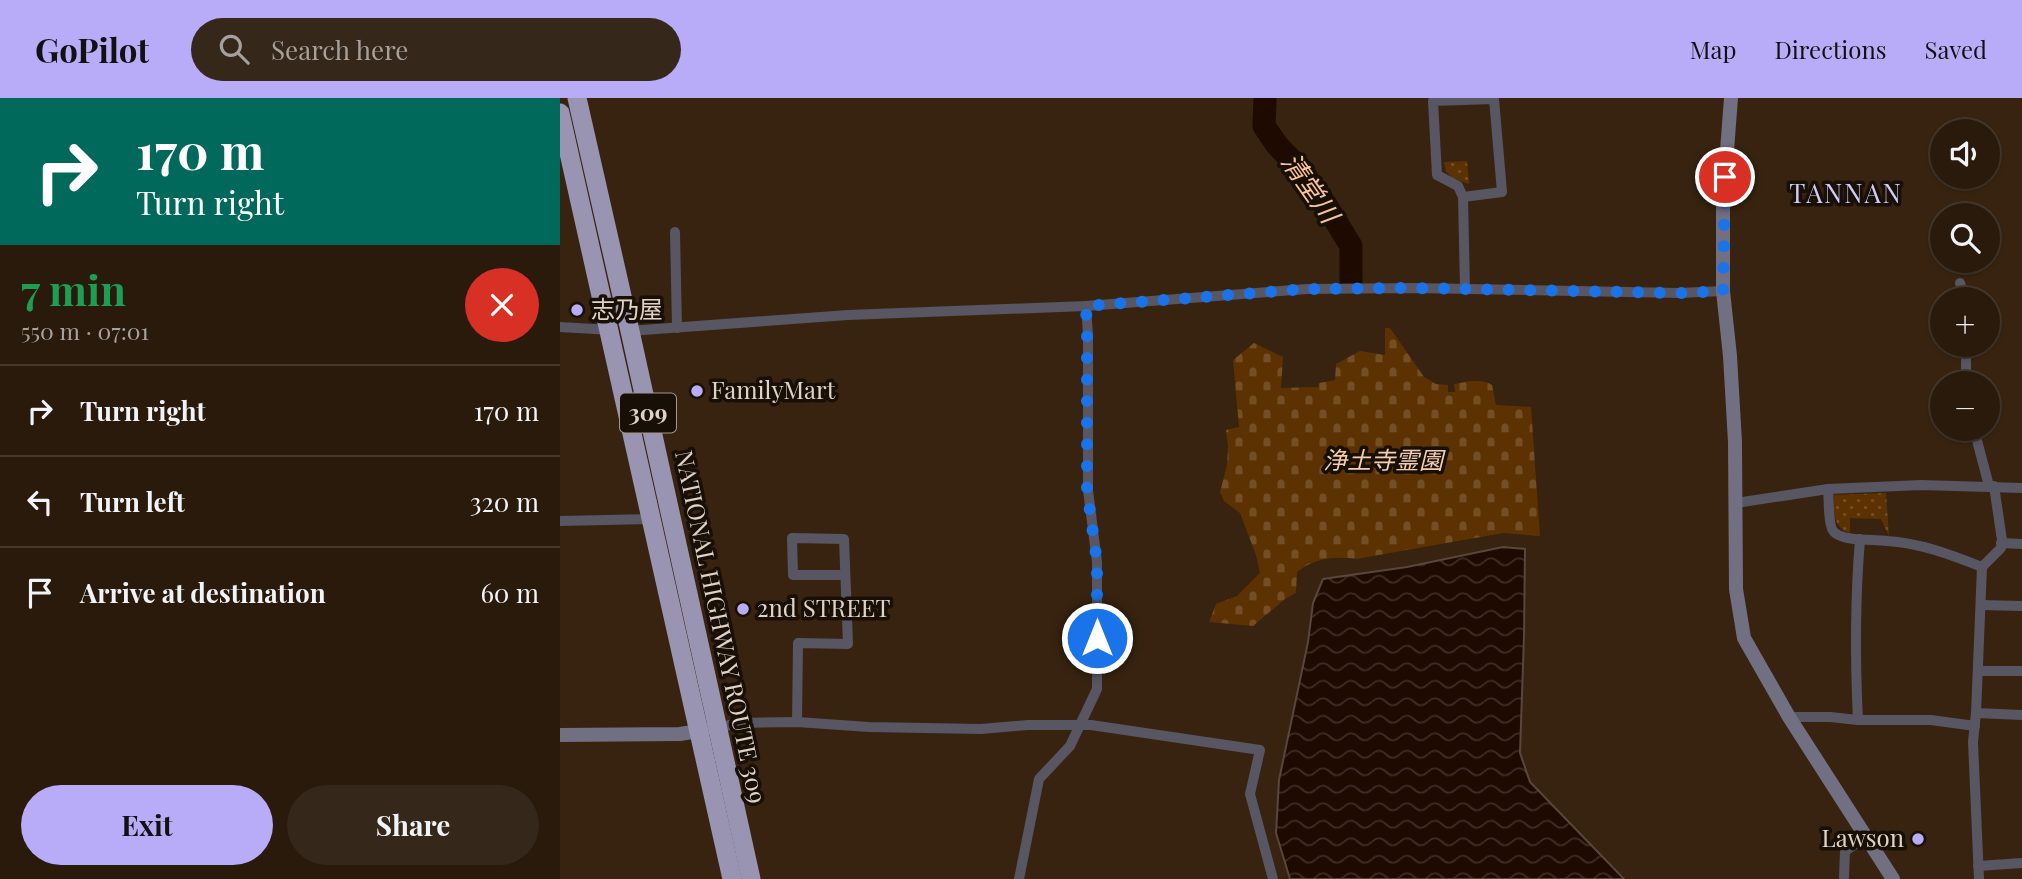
<!DOCTYPE html>
<html lang="en">
<head>
<meta charset="utf-8">
<style>
	body { margin:0; font-family:"Playfair Display","Noto Sans JP",serif; background:#35271a; color:#f1f3f6; height:100vh; display:flex; flex-direction:column; font-size:26px; white-space:nowrap }
	* { box-sizing:border-box; margin:0 }
	p { font-size:23px; color:#a5a19d }
	.icon { flex:none; width:38px; height:38px; fill:none; stroke:currentColor; stroke-width:2; stroke-linecap:round; stroke-linejoin:round }
	.map { position:relative; flex:1; overflow:hidden }
	.details { display:flex; flex-direction:column; background:#291a0c; width:560px }
	.details>* { flex:none }
	.top-card { background:#00695c; color:#fff; overflow:hidden }
	.controls { position:absolute; left:1370px; top:21px; display:grid; gap:14px }
	.controls a { display:grid; place-items:center; width:70px; height:70px; border-radius:50%; background:#291a0c; box-shadow:0 2px 5px #0004,0 0 0 2px #45382d; font-size:35px }
	.pin { position:absolute; display:grid; place-items:center; width:60px; height:60px; color:#fff; margin:-30px; border:4px solid #fff; border-radius:50%; box-shadow:0 2px 7px #0007 }
	.me { position:absolute; width:77px; margin:-38px; rotate:0deg; stroke-linejoin:round; filter:drop-shadow(0 0 5px #0008) }
	.turn { display:flex; align-items:center; gap:24px; height:147px; padding:0 21px; font-size:32px }
	.turn .icon { width:91px; height:91px; stroke-width:2.5 }
	.turn b { display:block; font-size:49px; line-height:60px }
	.round { display:grid; place-items:center; flex:none; width:74px; height:74px; border-radius:37px; background:#35271a }
	.overview { display:flex; align-items:center; justify-content:space-between; height:119px; padding:0 21px }
	h1 { font-size:42px; font-weight:700; line-height:52px; color:#1e9e55 }
	.primary-button { display:flex; gap:14px; margin-top:auto; padding:14px 21px }
	.primary-button a { flex:1; height:80px; border-radius:42px; background:#b8abf7; color:#111; font-size:28px; font-weight:700; line-height:80px; text-align:center }
	.primary-button a+a { background:#35271a; color:#f1f3f6 }
	ul { padding:0; list-style:none }
	li { display:flex; align-items:center; gap:21px; height:91px; padding:0 21px; border-top:2px solid #45382d }
	li div { flex:1 }
	li b { display:block; font-size:26px }
	li em { font-style:normal }
	header { display:flex; align-items:center; gap:42px; box-sizing:border-box; height:98px; padding:0 35px; background:#b8abf7; color:#111 }
	header strong { font-size:33px }
	nav { display:flex; gap:38px; margin-inline-start:auto; font-size:24px }
	.search { width:490px; height:63px; background:#35271a; display:flex; align-items:center; gap:18px; box-sizing:border-box; padding:0 24px; border-radius:38px; color:#a5a19d; font-size:26px }
	main { display:flex; flex:1; min-height:0 }
	.map>svg:first-child { display:block }
	.cemetery { fill:url(#cemetery-stones) }
	.park { fill:url(#park-dots) }
	.water { fill:url(#water-waves); stroke:#59463c; stroke-width:2 }
	.lines { fill:none; stroke-linecap:round; stroke-linejoin:round }
	.river { stroke:#1f0a00; stroke-width:23 }
	.street { stroke:#575662; stroke-width:10 }
	.secondary { stroke:#716f82; stroke-width:14 }
	.highway { stroke:#9894b1; stroke-width:19 }
	.route { stroke:#1a73e8; stroke-width:12; stroke-dasharray:0 21.6 }
	.poi-dot { fill:#b8abf7; stroke:#180f07; stroke-width:2.5 }
	.labels { text-anchor:middle; stroke-width:7; stroke-linejoin:round; paint-order:stroke }
	.shield { fill:#180f07; stroke:#a4988d; stroke-width:2 }
	.shield-label { font-size:23px; font-weight:bold; fill:#e0d2c7 }
	.poi-label { font-size:24px; fill:#e0d2c7; stroke:#180f07; text-anchor:start }
	.park-label { font-size:24px; font-style:italic; fill:#f2cdae; stroke:#180f07 }
	.street-label { font-size:24px; fill:#e0d2c7; stroke:#180f07 }
	.water-label { font-size:26px; font-style:italic; fill:#fac393; stroke:#180f07 }
	.neighbourhood-label { font-size:26px; letter-spacing:2px; fill:#d1cbf7; stroke:#180f07 }
</style>
</head>
<body>
<header>
<strong>GoPilot</strong>
<div class="search"><svg class="icon" aria-label="search" viewBox="0 0 24 24"><circle cx="10" cy="10" r="6"/><path d="M15 15l6 6"/></svg>Search here</div>
<nav><a>Map</a><a>Directions</a><a>Saved</a></nav>
</header>
<main>
<section class="details">
<div class="top-card">
<div class="turn"><svg class="icon" aria-label="right" viewBox="0 0 24 24"><path d="M7 20v-9h11M14 6l5 5-5 5"/></svg><div><b>170 m</b>Turn right</div></div>
</div>
<div class="overview"><div><h1>7 min</h1><p>550 m · 07:01</p></div><a class="round" style="background:#d93025;color:#fff"><svg class="icon" aria-label="close" viewBox="0 0 24 24"><path d="M6 6l12 12M18 6L6 18"/></svg></a></div>
<ul>
<li><svg class="icon" aria-label="right" viewBox="0 0 24 24"><path d="M7 20v-9h11M14 6l5 5-5 5"/></svg><div><b>Turn right</b></div><em>170 m</em></li>
<li><svg class="icon" aria-label="left" viewBox="0 0 24 24"><path d="M17 20v-9H6M10 6l-5 5 5 5"/></svg><div><b>Turn left</b></div><em>320 m</em></li>
<li><svg class="icon" aria-label="arrive" viewBox="0 0 24 24"><path d="M6 21V4h12l-3 4 3 4H6"/></svg><div><b>Arrive at destination</b></div><em>60 m</em></li>
</ul>
<div class="primary-button"><a>Exit</a><a>Share</a></div>
</section>
<div class="map">
<svg width="1462" height="781" viewBox="0 0 1462 781">
	<defs>
		<pattern id="cemetery-stones" width="16" height="16" patternUnits="userSpaceOnUse" patternTransform="scale(1.75)"><rect width="16" height="16" fill="#5d3202"/><path d="M2 7V4a2 2 0 0 1 4 0v3zM10 15v-3a2 2 0 0 1 4 0v3z" fill="#744f25"/></pattern>
		<pattern id="park-dots" width="8" height="8" patternUnits="userSpaceOnUse" patternTransform="scale(1.75)"><rect width="8" height="8" fill="#5d3202"/><path d="M2 2h.1M6 6h.1" fill="none" stroke="#744f25" stroke-width="1.8" stroke-linecap="round"/></pattern>
		<pattern id="water-waves" width="16" height="10" patternUnits="userSpaceOnUse" patternTransform="scale(1.75)"><rect width="16" height="10" fill="#1f0a00"/><path d="M0 5q4-4 8 0t8 0" fill="none" stroke="#3f2d24"/></pattern>
	</defs>
	<rect width="100%" height="100%" fill="#372310"/>
	<path class="cemetery" d="M825,230H830L864,279L876,286L888,287V294H895L894,286C907,284 920,280 932,287L936,307L971,309L980,438L943,435L796,461C774,458 755,460 737,474L736,495L725,501L693,528L649,524L656,506L677,498L700,475L696,457L680,415L664,403L660,394L667,367L668,349L666,332L679,329L673,262L694,245L723,259L721,290L758,289L759,285L775,282L776,266L800,253L825,257Z"/>
	<g class="park">
		<path d="M907,63L909,86C896,81 885,79 884,64Z"/>
		<path d="M1326,395L1329,438L1321,421L1290,420V435C1272,429 1274,413 1274,397Z"/>
	</g>
	<path class="water" d="M943,449L965,451L964,538L960,655L970,684L1064,781H730L716,735L719,682L748,544L753,505L763,481L847,469Z"/>
	<g class="lines">
		<path class="river" d="M705,0L704,28L717,47L741,72L766,107L791,148V183"/>
		<g class="street">
			<path d="M903,99L942,94L934,1L873,3L877,77L898,88L903,99L905,191"/>
			<path d="M115,134L117,230"/>
			<path d="M1400,185L1405,201"/>
			<path d="M0,229L51,232"/>
			<path d="M69,233L288,217L526,208L747,191L854,190L1119,195L1163,193"/>
			<path d="M1406,285V247"/>
			<path d="M1414,331L1429,388"/>
			<path d="M1268,391C1269,400 1268,429 1274,434C1284,444 1314,441 1327,443C1361,445 1391,457 1422,469"/>
			<path d="M1176,405L1268,391L1361,387L1462,390"/>
			<path d="M0,423L91,421"/>
			<path d="M1441,445L1462,446"/>
			<path d="M1421,507L1462,508"/>
			<path d="M1418,573H1462"/>
			<path d="M1416,615L1462,617"/>
			<path d="M1229,619H1270L1298,622H1371L1415,628"/>
			<path d="M1298,622C1295,562 1295,502 1300,441"/>
			<path d="M237,624L238,545L288,546L284,441L232,440L233,477H285"/>
			<path d="M156,630L179,625L237,624L309,629L421,631L468,627H531L700,652L690,696L713,781"/>
			<path d="M1418,768L1462,765"/>
			<path d="M1284,779L1285,753L1306,739"/>
			<path d="M459,781L479,681L510,648L537,591V464L528,392V237L526,208"/>
			<path d="M1419,781L1413,644L1416,615L1422,469L1441,450L1442,442L1434,388"/>
		</g>
		<g class="secondary">
			<path d="M1171,0L1163,105V193L1170,258L1175,344L1176,491L1184,540L1229,619L1333,781"/>
			<path d="M0,637L120,636L145,632"/>
		</g>
		<g class="highway">
			<path d="M17,0L70,233L191,781"/>
			<path d="M0,15L172,781"/>
		</g>
	</g>
	<g class="lines">
		<path class="route" d="M537,540V464L527,392V237L526,208L747,191L854,190L1119,195L1163,193L1165,79"/>
	</g>
	<g class="poi-dot">
		<circle cx="17" cy="212" r="7"/>
		<circle cx="137" cy="293" r="7"/>
		<circle cx="183" cy="511" r="7"/>
		<circle cx="1358" cy="741" r="7"/>
	</g>
	<g class="labels">
		<rect class="shield" x="60" y="295.5" width="56" height="39" rx="5"/>
		<g class="shield-label">
			<text x="88" y="323">309</text>
		</g>
		<g class="poi-label">
			<text x="31" y="220">志乃屋</text>
			<text x="151" y="301">FamilyMart</text>
			<text x="197" y="519">2nd STREET</text>
			<text x="1344" y="749" text-anchor="end">Lawson</text>
		</g>
		<g class="park-label">
			<text x="823" y="371">浄土寺霊園</text>
		</g>
		<g class="street-label">
			<text transform="translate(160 529) rotate(78)" y="8">NATIONAL HIGHWAY ROUTE 309</text>
		</g>
		<g class="water-label">
			<text transform="translate(750 90) rotate(55)" y="9">清堂川</text>
		</g>
		<g class="neighbourhood-label">
			<text x="1286" y="105">TANNAN</text>
		</g>
	</g>
</svg>
<div class="controls">
<a><svg class="icon" aria-label="sound" viewBox="0 0 24 24"><path d="M4 9h4l5-4v14l-5-4H4zM17 9q2 3 0 6"/></svg></a>
<a><svg class="icon" aria-label="search" viewBox="0 0 24 24"><circle cx="10" cy="10" r="6"/><path d="M15 15l6 6"/></svg></a>
<a>+</a>
<a>−</a>
</div>
<div class="pin" style="left:1165px;top:79px;background:#d93025"><svg class="icon" aria-label="arrive" viewBox="0 0 24 24"><path d="M6 21V4h12l-3 4 3 4H6"/></svg></div>
<svg class="me" style="left:537px;top:540px" viewBox="-20 -20 40 40"><circle r="17" fill="#1a73e8" stroke="#fff" stroke-width="3"/><path d="M0-11L8 9 0 5-8 9z" fill="#fff"/></svg>
</div>
</main>
</body>
</html>
